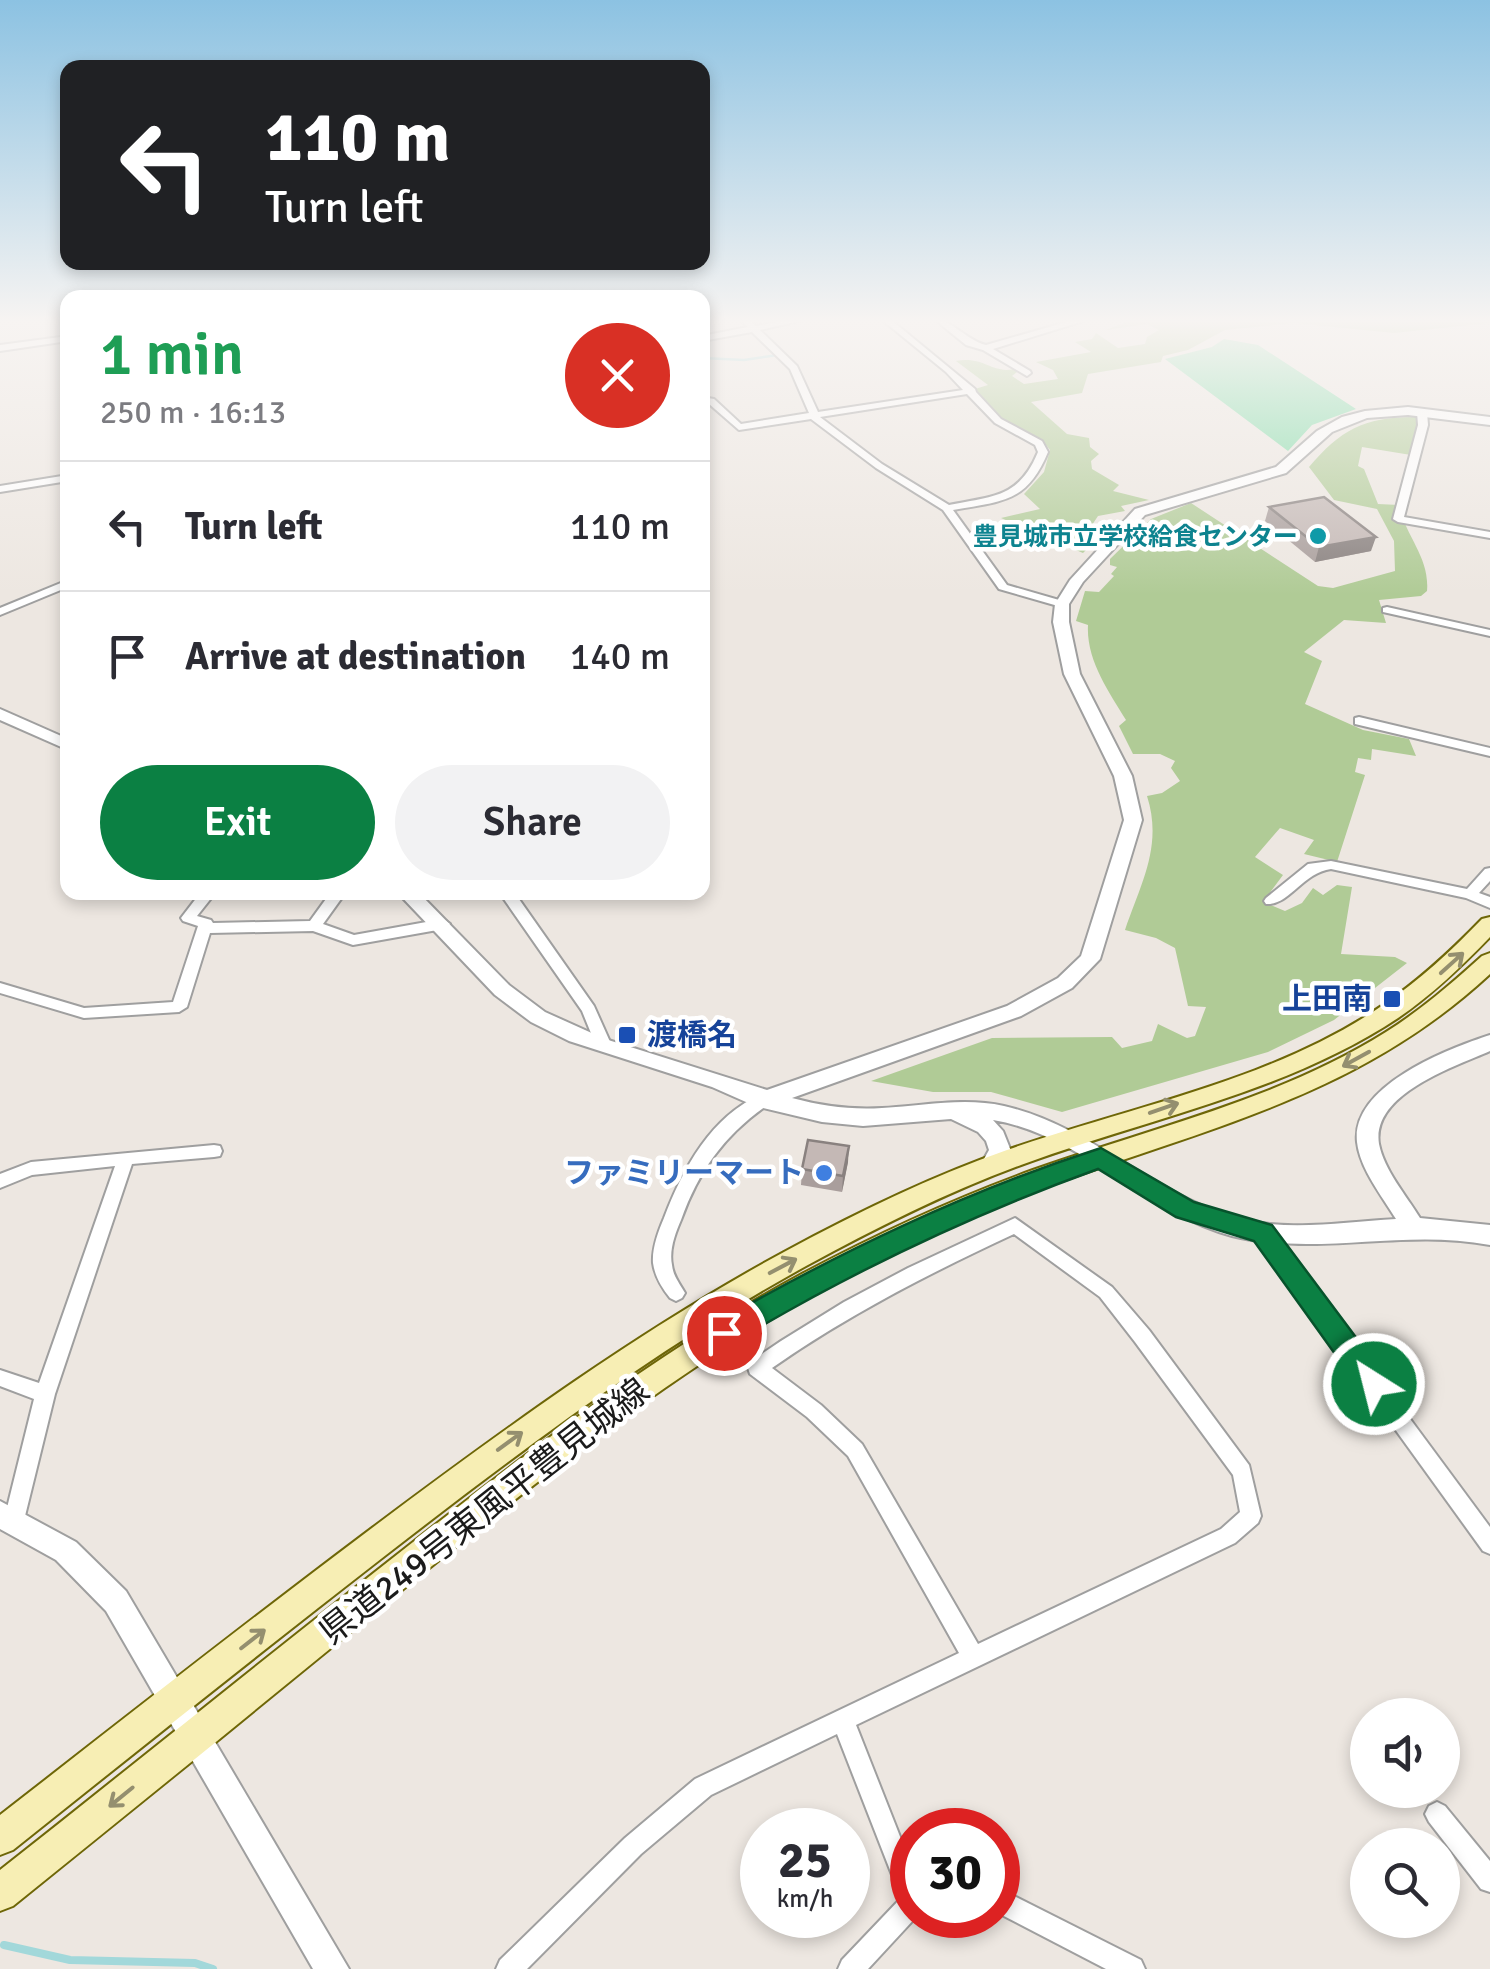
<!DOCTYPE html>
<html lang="en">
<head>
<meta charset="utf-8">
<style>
	body { margin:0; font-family:Signika,"Noto Sans JP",sans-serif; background:#f2f2f3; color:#2b2b33; height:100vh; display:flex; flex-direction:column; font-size:38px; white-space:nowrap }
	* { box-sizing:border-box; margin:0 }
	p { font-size:32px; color:#7c7c81 }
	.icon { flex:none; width:55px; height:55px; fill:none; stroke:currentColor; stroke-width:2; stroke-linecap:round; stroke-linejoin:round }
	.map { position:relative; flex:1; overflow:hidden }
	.details { position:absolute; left:60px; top:290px; width:650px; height:610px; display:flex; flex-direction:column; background:#fff; border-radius:20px; box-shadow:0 5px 15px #0003 }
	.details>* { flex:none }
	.guide { position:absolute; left:60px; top:60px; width:650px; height:210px; border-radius:20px; box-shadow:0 5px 15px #0003; background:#202124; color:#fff; overflow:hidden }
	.buttons { position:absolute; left:1350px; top:1698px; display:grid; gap:20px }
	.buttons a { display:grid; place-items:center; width:110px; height:110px; border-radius:50%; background:#fff; box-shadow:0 5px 15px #0003; font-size:50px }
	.speed { position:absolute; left:740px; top:1808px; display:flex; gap:20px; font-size:50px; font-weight:700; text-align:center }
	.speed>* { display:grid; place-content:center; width:130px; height:130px; border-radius:50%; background:#fff; box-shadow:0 5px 15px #0003; line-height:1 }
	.speed small { font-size:25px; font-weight:400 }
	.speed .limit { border:15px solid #d22; background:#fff; color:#111 }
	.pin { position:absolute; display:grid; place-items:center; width:85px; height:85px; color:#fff; margin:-42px; border:5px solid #fff; border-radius:50%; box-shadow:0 2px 10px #0007 }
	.me { position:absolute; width:110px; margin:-55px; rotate:324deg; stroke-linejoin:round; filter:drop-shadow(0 0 8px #0008) }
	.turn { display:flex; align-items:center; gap:35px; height:210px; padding:0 40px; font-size:45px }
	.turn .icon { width:130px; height:130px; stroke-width:2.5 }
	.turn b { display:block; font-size:70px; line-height:85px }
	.round { display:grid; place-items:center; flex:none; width:105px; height:105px; border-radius:52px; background:#f2f2f3 }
	.overview { display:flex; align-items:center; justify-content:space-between; height:170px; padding:0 40px }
	h1 { font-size:60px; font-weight:600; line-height:75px; color:#1e9e55 }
	.action { display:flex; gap:20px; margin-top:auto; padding:20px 40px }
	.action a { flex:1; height:115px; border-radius:60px; background:#0b8043; color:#fff; font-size:40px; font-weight:600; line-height:115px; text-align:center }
	.action a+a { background:#f2f2f3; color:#2b2b33 }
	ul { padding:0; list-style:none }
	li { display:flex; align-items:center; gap:30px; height:130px; padding:0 40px; border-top:2px solid #e1e1e2 }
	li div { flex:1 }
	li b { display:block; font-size:38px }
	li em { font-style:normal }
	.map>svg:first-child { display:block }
	.forest { fill:#b0cb96 }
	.pitch { fill:#80dba7 }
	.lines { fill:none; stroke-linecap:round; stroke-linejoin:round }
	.stream-far1 { stroke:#a2d8da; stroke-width:2.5 }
	.stream { stroke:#a2d8da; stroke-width:8 }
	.minor-tunnel { stroke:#cec8c3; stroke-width:18; stroke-dasharray:18 9; stroke-linecap:butt }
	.minor-casing { stroke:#9f9f9f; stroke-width:4 }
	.tertiary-casing { stroke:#9f9f9f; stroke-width:4 }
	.secondary-casing { stroke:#6e6607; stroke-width:4 }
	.minor { fill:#fff; fill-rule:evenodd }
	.tertiary { fill:#fff; fill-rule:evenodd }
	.secondary { fill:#f7eeb4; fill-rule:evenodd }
	.wall { fill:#a99e9c }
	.shaded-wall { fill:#89817f }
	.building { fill:#c4b8b5; stroke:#89817f; stroke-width:2.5 }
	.oneway { stroke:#948f6f }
	.route { fill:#0b8043; stroke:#07532c; stroke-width:2.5 }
	.culture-dot { fill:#0f9aa8; stroke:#fff; stroke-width:4 }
	.transit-dot { fill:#1a4fb4; stroke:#fff; stroke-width:4 }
	.shop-dot { fill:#3f7fe0; stroke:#fff; stroke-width:4 }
	.labels { text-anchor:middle; stroke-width:9; stroke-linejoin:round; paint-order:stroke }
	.far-culture-label { font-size:25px; font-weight:bold; fill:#0d838f; stroke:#fff; text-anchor:end }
	.transit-label { font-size:30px; font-weight:bold; fill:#164399; stroke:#fff; text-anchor:end }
	.shop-label { font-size:30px; font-weight:bold; fill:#366cbe; stroke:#fff; text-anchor:end }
	.near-street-label { font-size:35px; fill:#1b1b1b; stroke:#fff }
</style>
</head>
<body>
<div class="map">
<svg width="1490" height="1969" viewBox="0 0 1490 1969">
	<rect width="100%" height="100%" fill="#ede7e1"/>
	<g class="forest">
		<path d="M1127,319H1490V323L1394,333L1294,323L1225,330L1188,350L1163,356L1161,362L1088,374L1082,393L1031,402L1067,434L1089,438L1090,447L1099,454L1091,461L1092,469L1119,485L1113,491L1149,500L1121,506L1125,511L1098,516L1090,528L1104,532L1083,553L1001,518L1040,509L1024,494L1044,472L1050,450L1043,441L1004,421L975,389L988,385L956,361C985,356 991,374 1014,369L1017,372L1012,376L1024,384L1058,379L1053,370L1036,362L1091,352L1075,342L1092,339L1096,333L1118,348L1145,344L1147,337L1159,330L1147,324L1106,330L1129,321Z"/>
		<path d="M1418,417L1411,455L1362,447L1358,466L1364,469L1378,504L1399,505C1405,536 1430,557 1427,591L1421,596L1379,600L1386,623L1344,620L1304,652L1322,661L1305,704L1363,730L1409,739L1416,756L1372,749L1371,760L1358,758L1355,772L1365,775L1337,862L1304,854L1314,840L1280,828L1255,857L1283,875L1263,902L1285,911L1302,903L1313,888L1323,895L1337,885L1352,887L1341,954L1395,957L1407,963L1334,1020L1268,1052L1062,1112L991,1092H933L871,1081L992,1038L1112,1037L1122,1048L1152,1041L1158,1024L1187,1038L1195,1036L1206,1007L1188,1006L1175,948L1156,938L1125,930C1141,883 1163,846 1147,796L1162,793L1180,781L1171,768L1175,761L1160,754H1133L1119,726L1126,720C1109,692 1086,660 1088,625L1076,621L1085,591L1099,592L1114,576L1111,574L1117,567L1110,565V559L1151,519L1191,503L1318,586L1333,588L1395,571L1394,541L1377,509L1334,500L1309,467C1341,429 1366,416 1418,417Z"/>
	</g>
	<path class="pitch" d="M1224,339L1258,345L1356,409L1312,425L1288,451L1165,359L1212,347Z"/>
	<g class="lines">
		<path class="stream-far1" d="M702,358L744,360L778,355"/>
		<path class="stream" d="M4,1945L70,1960L195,1963L213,1969"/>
		<path class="minor-tunnel" d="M719,1333L757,1368"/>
		<g class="minor-casing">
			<g id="minor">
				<path d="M740,319H749L756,326L792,319H808L760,330L797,366L818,412L963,390L946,372L881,319H890L975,389L976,392L1001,419L1042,441L1048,452C1027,503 1002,501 953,510L1007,585L1066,602V606H1058L999,589L943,510L876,468L811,419L739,430L708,403H702V397L714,399L741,424L809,413L790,369L752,332L702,341V336L748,327ZM967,394L995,423L1035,445L1038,452C1019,498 993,496 949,505L882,464L820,417Z"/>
				<path d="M934,319C951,319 966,340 986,345L1077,319H1090L993,349L1030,371L1031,373L1027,376L983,350L966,345Z"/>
				<path d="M1138,319H1148L1149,320L1145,322Z"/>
				<path d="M68,336V341L0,351V345Z"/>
				<path d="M1422,409L1427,412L1428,425L1404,517L1490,532V538L1398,522L1393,519L1418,425L1417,412Z"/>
				<path d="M68,475V481L0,492V486Z"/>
				<path d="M68,580V587L0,615V608Z"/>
				<path d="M1387,607L1490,630V636L1383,612V608Z"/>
				<path d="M1359,717L1490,748V756L1355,724V718Z"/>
				<path d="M1331,861L1467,889L1485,869L1490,868V881L1479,893L1490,897V908L1466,898L1331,869C1302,873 1289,906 1266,904L1264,901L1266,898L1308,864Z"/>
				<path d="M201,892H216L197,916L211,920L213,923L310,921L331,892H346L323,924L354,935L443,919L450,924L443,929L353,945L313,931L210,933L187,1007L179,1012L84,1018L0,993V983L84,1008L173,1002L198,926L183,921L181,918Z"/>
				<path d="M499,892H514L594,1006L611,1044L609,1048H597L582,1011Z"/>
				<path d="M763,1094L769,1096L771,1100L769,1104C725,1134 699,1170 681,1220C675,1234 669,1250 672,1265C673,1276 680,1284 685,1293L682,1298L676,1301L670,1298C662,1288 655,1277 653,1263C652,1248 658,1232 664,1218C682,1170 712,1114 763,1094Z"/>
				<path d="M214,1145L220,1146L222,1151L220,1156L214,1157L132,1164L55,1394L24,1520L21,1527L14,1530L7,1527L4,1520L34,1399L0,1386V1370L39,1383L115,1166L32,1175L0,1188V1174L31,1162Z"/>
				<path d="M1015,1218L1112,1287L1149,1330L1249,1465L1261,1516L1258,1523L1235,1543L856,1725L912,1867V1915H918L868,1969H838L842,1960L901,1898L837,1734L711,1795L641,1854L527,1969H496L500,1960L625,1838L695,1779L959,1653L848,1456L807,1417L750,1374L748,1368L750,1362L781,1341L844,1302L908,1268ZM1014,1234L1100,1297L1135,1342L1233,1475L1240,1512L1221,1529L978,1644L862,1444L821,1405L772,1368C848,1315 930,1273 1014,1234Z"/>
				<path d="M1263,1226L1269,1228L1490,1527V1554L1483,1551L1257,1238L1254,1233L1257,1228Z"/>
				<path d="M1437,1802L1445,1806L1490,1861V1892L1481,1889L1429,1822L1425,1814L1429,1806Z"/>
				<path d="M998,1888L1141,1960L1145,1969H1106L998,1913Z"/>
			</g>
		</g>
		<g class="tertiary-casing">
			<g id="tertiary">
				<path d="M1408,407L1490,417V425L1408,415L1367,418L1332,432L1286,473L1145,515L1083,582L1069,604V622L1080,674L1132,776L1142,820L1100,959L1072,988L1021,1016L792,1098C822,1106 851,1110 882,1108C923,1106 964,1097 1004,1106C1088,1125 1148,1190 1229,1216C1283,1233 1341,1222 1396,1219C1382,1196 1360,1169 1357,1142C1351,1086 1447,1049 1490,1035V1051C1454,1067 1371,1094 1379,1144C1384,1170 1406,1195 1420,1218L1490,1225V1245C1403,1228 1317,1257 1232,1236C1145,1213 1082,1135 993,1120L1003,1131L1011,1151L999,1172L991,1175L983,1172L980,1166L989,1150L986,1141L978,1132L951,1119L863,1126L822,1122L755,1106L712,1087L569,1041L531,1022L495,995L397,892H418L509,985L545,1012L605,1039L767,1090L1007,1006L1058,978L1081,956L1124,820L1114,776L1064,674L1053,622L1055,604L1070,580L1135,509L1276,467L1317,431L1342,417L1365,411Z"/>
				<path d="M0,709L68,739V750L0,720Z"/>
				<path d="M0,1501L76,1542L126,1591L349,1969H313L106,1611L56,1560L0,1529Z"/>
			</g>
		</g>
		<g class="secondary-casing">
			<g id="secondary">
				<path d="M1490,917V937C1461,967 1432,995 1398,1018C1285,1093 1146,1119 1021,1165C947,1192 876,1228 806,1266C657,1348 520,1451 386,1555C261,1652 137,1751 13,1850L0,1855V1815C125,1718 249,1620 376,1525C507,1427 640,1330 784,1252C856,1213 930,1177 1007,1150C1132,1106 1273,1081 1383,1005C1420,980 1451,951 1482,919Z"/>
				<path d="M1490,953V974C1362,1093 1215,1126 1056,1183C972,1213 891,1250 814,1294C662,1379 527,1489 391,1599C265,1702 140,1804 13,1906L0,1911V1870C136,1763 271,1653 408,1546C533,1448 659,1351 800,1275C875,1235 953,1199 1033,1170C1151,1128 1278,1100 1386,1032C1421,1010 1451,984 1482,956Z"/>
			</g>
		</g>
		<use href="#minor" class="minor"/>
		<use href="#tertiary" class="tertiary"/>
		<use href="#secondary" class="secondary"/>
	</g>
	<g class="wall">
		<path d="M1269,507L1371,551L1315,562L1265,521Z"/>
		<path d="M848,1162L842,1192L801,1185L802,1169Z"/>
	</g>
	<g class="shaded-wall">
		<path d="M1376,537L1371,551L1315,562L1319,547Z"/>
		<path d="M849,1146L848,1162L842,1192L843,1176Z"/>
	</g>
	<g class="building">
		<path d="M1324,497L1376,537L1319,547L1269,507Z"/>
		<path d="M808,1140L849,1146L843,1176L802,1169Z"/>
	</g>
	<defs><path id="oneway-shaft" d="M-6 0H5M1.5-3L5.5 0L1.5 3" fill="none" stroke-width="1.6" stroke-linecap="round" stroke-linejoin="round" transform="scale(2.5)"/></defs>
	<g class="oneway">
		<use href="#oneway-shaft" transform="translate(1452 963) rotate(-42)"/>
		<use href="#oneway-shaft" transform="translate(1356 1059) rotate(151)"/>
		<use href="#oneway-shaft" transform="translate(1164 1108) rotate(-19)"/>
		<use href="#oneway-shaft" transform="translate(783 1266) rotate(-28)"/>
		<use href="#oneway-shaft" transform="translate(510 1441) rotate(-36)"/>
		<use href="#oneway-shaft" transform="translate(253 1639) rotate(-38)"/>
		<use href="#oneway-shaft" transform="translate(121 1797) rotate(141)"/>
	</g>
	<linearGradient id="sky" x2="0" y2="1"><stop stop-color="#8cc2e2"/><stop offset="0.54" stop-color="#f7f4f2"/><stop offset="1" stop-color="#f7f4f2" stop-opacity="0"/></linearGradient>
	<rect width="1490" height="595" fill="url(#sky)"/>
	<path class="route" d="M1101,1148L1194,1202L1272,1225L1384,1375L1388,1384L1384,1393L1374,1397L1363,1393L1254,1241L1176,1217L1098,1169C968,1216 853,1271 734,1342L724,1345L714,1342L710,1333L714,1324C838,1253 964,1192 1101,1148Z"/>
	<circle class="culture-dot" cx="1318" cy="536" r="10"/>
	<g class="transit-dot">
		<rect x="1382" y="989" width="20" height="20" rx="5"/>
		<rect x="617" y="1025" width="20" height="20" rx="5"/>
	</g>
	<circle class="shop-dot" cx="824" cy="1173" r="10"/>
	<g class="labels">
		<g class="far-culture-label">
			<text x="1298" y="545">豊見城市立学校給食センター</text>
		</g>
		<g class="transit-label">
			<text x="1372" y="1009">上田南</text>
			<text x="647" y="1045" text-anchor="start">渡橋名</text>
		</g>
		<g class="shop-label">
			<text x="804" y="1183">ファミリーマート</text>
		</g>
		<g class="near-street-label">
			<text transform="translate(484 1511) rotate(-38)" y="12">県道249号東風平豊見城線</text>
		</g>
	</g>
</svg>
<div class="buttons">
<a><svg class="icon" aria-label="sound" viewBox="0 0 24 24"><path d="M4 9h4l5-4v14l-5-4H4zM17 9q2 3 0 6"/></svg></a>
<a><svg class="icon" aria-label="search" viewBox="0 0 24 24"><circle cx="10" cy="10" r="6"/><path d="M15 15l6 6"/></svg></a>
</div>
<div class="speed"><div>25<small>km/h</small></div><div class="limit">30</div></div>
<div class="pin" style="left:724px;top:1333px;background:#d93025"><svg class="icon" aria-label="arrive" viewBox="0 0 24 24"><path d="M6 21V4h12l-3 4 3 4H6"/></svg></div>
<svg class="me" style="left:1374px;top:1384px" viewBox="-20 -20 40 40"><circle r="17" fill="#0b8043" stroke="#fff" stroke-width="3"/><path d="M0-11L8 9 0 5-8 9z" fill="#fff"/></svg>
<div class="guide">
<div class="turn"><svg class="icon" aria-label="left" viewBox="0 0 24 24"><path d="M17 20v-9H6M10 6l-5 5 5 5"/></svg><div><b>110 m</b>Turn left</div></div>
</div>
<section class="details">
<div class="overview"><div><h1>1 min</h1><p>250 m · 16:13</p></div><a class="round" style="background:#d93025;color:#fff"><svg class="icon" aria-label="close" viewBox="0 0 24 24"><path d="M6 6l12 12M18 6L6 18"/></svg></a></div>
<ul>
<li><svg class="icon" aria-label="left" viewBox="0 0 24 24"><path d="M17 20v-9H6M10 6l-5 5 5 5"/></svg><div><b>Turn left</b></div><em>110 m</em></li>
<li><svg class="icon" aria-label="arrive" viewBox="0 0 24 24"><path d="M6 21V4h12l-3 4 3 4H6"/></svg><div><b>Arrive at destination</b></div><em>140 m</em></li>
</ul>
<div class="action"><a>Exit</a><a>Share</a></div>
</section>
</div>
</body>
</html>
